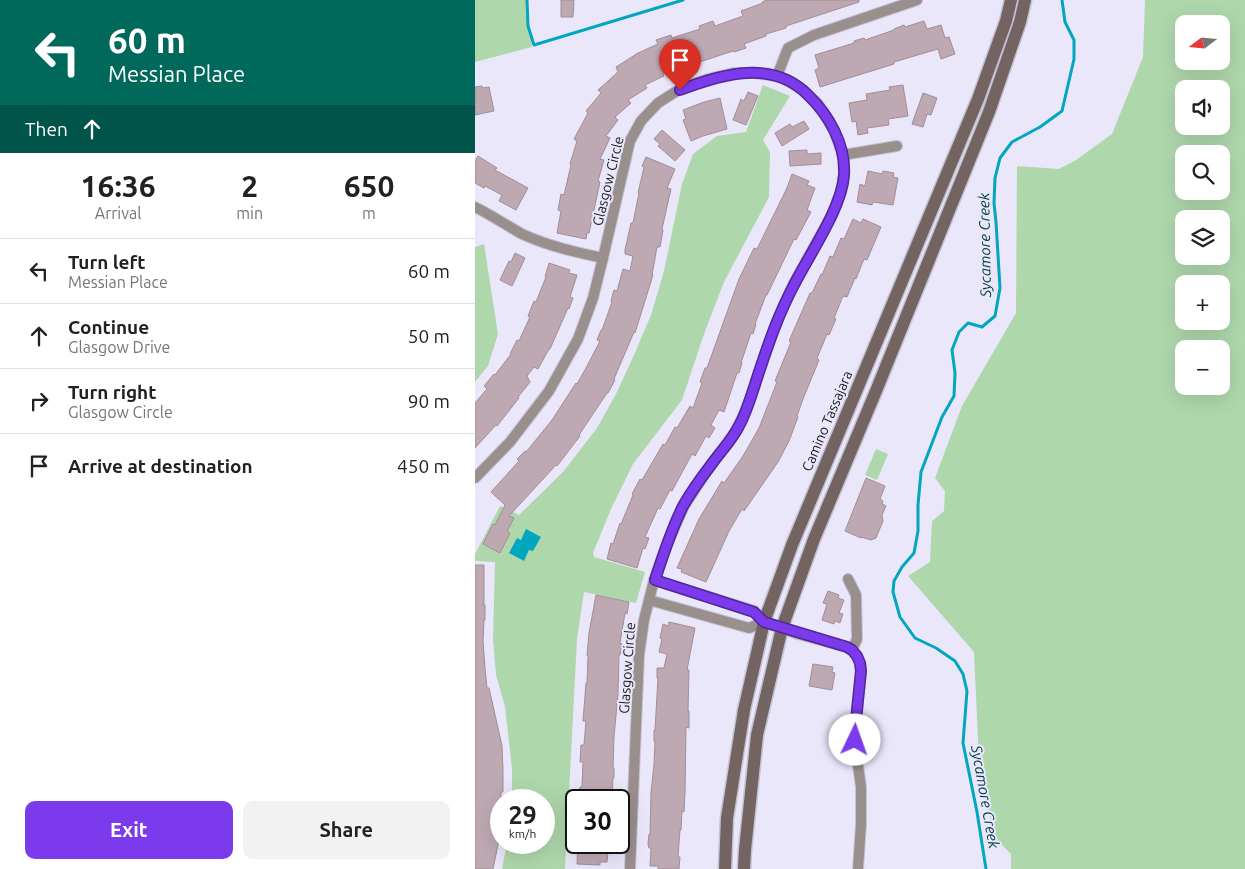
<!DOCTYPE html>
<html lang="en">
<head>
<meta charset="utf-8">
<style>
	body { margin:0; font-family:Ubuntu,sans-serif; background:#f2f2f2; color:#202124; height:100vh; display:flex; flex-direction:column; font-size:19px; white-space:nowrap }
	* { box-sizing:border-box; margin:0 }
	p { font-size:16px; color:#757577 }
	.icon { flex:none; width:28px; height:28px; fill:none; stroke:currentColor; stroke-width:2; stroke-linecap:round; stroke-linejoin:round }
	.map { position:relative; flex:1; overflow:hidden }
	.details { display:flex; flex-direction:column; background:#fff; width:475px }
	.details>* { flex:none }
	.guide { background:#00695c; color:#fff; overflow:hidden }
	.needle { width:32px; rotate:254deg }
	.controls { position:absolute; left:700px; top:15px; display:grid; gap:10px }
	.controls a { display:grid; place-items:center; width:55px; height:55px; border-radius:10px; background:#fff; box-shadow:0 5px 20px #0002; font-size:25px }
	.speed { position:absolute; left:15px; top:789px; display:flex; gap:10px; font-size:25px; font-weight:700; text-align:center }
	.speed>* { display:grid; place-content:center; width:65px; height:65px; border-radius:50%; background:#fff; box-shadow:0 5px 20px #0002; line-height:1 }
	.speed small { font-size:12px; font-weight:400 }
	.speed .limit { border:2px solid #111; border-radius:8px; background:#fff; color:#111 }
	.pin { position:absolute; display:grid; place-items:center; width:42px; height:42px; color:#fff; margin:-51px -21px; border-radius:50% 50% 50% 0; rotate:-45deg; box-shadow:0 0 5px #0007 }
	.pin .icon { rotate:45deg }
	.me { position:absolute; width:55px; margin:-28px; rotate:3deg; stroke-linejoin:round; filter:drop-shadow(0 0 4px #0008) }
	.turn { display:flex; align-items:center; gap:18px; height:105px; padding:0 25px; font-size:22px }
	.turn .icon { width:65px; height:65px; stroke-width:2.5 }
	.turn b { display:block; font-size:35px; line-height:42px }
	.then { display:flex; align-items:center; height:48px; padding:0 25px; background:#0003; gap:10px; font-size:19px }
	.eta { display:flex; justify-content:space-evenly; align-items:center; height:85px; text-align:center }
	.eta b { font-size:30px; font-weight:700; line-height:35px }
	.action { display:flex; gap:10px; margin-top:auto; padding:10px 25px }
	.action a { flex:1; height:58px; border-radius:10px; background:#7c3aed; color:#fff; font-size:20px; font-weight:700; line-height:58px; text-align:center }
	.action a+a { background:#f2f2f2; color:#202124 }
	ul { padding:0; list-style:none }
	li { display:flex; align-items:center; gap:15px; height:65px; padding:0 25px; border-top:1px solid #e0e0e0 }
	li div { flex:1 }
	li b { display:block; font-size:19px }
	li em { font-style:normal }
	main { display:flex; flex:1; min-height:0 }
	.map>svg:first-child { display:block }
	.green { fill:#afd7ac; fill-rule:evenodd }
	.water { fill:#02a6be }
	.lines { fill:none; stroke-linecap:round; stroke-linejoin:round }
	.stream { stroke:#02a6be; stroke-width:3 }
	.building { fill:#bea9b3; stroke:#a18d97 }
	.minor-casing { stroke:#c5c2d4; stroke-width:12 }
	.secondary-casing { stroke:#c5c2d4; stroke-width:15 }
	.minor { stroke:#998f8d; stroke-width:10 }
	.secondary { stroke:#736461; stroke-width:12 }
	.route-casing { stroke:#51269a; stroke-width:12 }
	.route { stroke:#7c3aed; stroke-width:9 }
	.labels { text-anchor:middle; stroke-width:4; stroke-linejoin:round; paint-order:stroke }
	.street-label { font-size:14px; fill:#1a1920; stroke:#eae7fb }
	.water-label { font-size:15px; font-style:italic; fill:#003e48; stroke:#eae7fb }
</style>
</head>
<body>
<main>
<section class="details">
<div class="guide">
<div class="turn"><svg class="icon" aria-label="left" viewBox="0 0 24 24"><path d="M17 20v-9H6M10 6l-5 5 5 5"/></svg><div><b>60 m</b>Messian Place</div></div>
<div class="then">Then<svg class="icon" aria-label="ahead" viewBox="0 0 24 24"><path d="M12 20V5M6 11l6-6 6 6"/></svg></div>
</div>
<div class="eta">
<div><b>16:36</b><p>Arrival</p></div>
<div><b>2</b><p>min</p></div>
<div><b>650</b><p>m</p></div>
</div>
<ul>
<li><svg class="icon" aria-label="left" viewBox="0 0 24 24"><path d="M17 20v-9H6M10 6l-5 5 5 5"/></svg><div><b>Turn left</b><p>Messian Place</p></div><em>60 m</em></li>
<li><svg class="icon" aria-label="ahead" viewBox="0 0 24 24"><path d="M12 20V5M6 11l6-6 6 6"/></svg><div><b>Continue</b><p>Glasgow Drive</p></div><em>50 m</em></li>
<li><svg class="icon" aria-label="right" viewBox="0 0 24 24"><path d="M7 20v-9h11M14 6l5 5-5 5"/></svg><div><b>Turn right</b><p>Glasgow Circle</p></div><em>90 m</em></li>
<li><svg class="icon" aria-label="arrive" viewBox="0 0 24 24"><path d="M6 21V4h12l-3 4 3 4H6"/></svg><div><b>Arrive at destination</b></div><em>450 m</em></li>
</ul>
<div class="action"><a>Exit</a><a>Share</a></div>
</section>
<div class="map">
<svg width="770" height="869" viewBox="0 0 770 869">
	<rect width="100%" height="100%" fill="#eae7fb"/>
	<g class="green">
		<path d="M0,0H51L57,47L0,62Z"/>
		<path d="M670,0H770V869H536V854L519,837L504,761L499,652L433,576L455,562L457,521L469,511L470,491L460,478L487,406L541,313L542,166L584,169L601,160L637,134L668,57ZM709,24H746V61H709ZM709,89H746V126H709ZM709,154H746V191H709ZM709,219H746V256H709ZM709,284H746V321H709ZM709,349H746V386H709Z"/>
		<path d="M288,85L315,96L288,140L295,152L294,197L249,282L229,334L207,400L158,464L136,509L118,553L119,557L170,572L161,603L109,592L102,639L90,869H27L32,843L69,842V800H37V769L30,707L21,675L18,639L20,562L0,561V554L25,506L44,515L88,472L122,428L141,394L159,355L176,315L189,271L207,184L218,154L242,136L271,132Z"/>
		<path d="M9,244L23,334L13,366L0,382V247Z"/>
		<path d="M401,449L413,454L402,480L390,475Z"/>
	</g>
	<path class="water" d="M51,529L66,537L58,551L54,550L49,561L34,553L42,538L46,540Z"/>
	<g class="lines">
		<g class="stream">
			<path d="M52,0L53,26L59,45L208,0"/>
			<path d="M511,869L502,812L488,743L492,691L488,674L480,661L461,648L440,638L425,617L418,592L419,581L427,567L439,553L443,531V505L446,472L467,417L479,396L480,373L477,350L484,332L493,323L507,327L520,316L525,288L521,222L519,203L520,178L525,158L537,142L565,127L587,111L599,59V40L590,22L587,0"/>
		</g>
	</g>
	<g class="building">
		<path d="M86,0H99L98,17H86Z"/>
		<path d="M292,0H384V2L311,26V28L291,34V36L269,44L271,48L259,52L258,51L188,74L189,76L170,85L172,88L153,100L156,103L140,117L143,120L131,136L135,138L125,159L129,160L123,181L125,182L114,233H112L111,239L82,233L86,211L83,210L86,194L89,195L96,165L95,164L102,141L99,139L113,113L111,111L126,93L123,90L143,72L141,67L163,53L183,44L181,40L196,35L197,38L225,29L224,26L238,21L240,26L268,16L266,11L288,3L287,2Z"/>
		<path d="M449,21L452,29L466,25L470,38L474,37L480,54L466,59L463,49L419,62V64L345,87L340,70L344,68L340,55L379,43V41L389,38L390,40L419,30V29L429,25L430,27Z"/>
		<path d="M428,85L433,116L413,119L414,125L392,128L393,133L383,135L381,121L377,122L374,103L392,100L391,94L415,90L414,87Z"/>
		<path d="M7,86L8,88L14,87L19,111L0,115V87Z"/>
		<path d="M273,92L283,96L271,125L258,120L266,99L269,101Z"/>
		<path d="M448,93L462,98L456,115L452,114L448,127L437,124Z"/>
		<path d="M245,98L252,129L228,136L216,141L208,120L211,119L208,110L229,102Z"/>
		<path d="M329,121L334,129L307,146L300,133L315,124L317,127Z"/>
		<path d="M187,130L210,150L200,161L183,146L185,144L179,139Z"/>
		<path d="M332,150V154L346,153V164L315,166L314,151Z"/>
		<path d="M3,156L22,168L20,170L53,188L41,210L24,201L27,195L10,186L9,188L0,183V161Z"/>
		<path d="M171,157L200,169L192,188L196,189L187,229L188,230L185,247H182L177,275H178L160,333L159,332L139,379L140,380L133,393H132L104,435L105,436L82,466L81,465L34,516L39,518L32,531L35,533L25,553L8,544L18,524L20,525L30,505L16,492L44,461L42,459L50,451L51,452L77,420L101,383L102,384L111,368L125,341L122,340L126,330H127L137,302L136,301L139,290L142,291L148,269L155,271L158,256L150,254V250L156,223H158L164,193H163L169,167L167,166Z"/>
		<path d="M393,171L407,174L408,171L419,173L418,177L423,178L418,205L398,202L397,205L382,202L385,184L390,186Z"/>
		<path d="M317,174L334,181L332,185L340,188L332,210L336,212L321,240L319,239L292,295H291L280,324H281L278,334L276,333L266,363H267L264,373H262L249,412L244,410L236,425L240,428L234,438L231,436L220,456L217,454L197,491L195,490L185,509L183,508L170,537L174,538L170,549L168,548L162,568L132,559L136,543L138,544L145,523L146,524L158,495L157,494L165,479L167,480L188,444L190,445L200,427L202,428L215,406L218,408L227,383L225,382L230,368H232L264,279L279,248L282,249L312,188Z"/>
		<path d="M378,219L386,223L388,219L406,227L392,260L389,259L381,279L380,278L372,297L368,296L359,318L361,319L354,335L352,334L342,358L344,360L328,399L322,416L323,417L314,441L303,462L269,511L267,509L254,531L231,582L206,572L207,569L202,568L224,519L247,481L249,483L268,456L284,428L302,382L300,381L316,342L314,341L335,293H337L346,274L347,275L355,256L358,257L366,238L369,239Z"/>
		<path d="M40,253L50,258L37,286L25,280L34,261L36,262Z"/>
		<path d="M74,263L95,270L94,273L102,275L95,297L98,298L94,309L93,308L75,349H74L63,369L59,367L52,376L55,382L43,397L44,398L22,426L21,425L0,448V403L12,389L9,386L19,374L20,375L36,354H35L42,340L44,341L55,317L53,316L59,301L61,302L71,277H70Z"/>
		<path d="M391,478L410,486L405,499L408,501L407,504L411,506L407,515L408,521L401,538L396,540L386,537V538L370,531Z"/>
		<path d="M0,565H9V605H10V620H9L8,641L10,668L12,688H14L27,746L28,770V792H26V840H24L18,869H0Z"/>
		<path d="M353,591L364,595L363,598L369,600L364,613L368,614L365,623L360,621L359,624L347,620L352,604L348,603Z"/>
		<path d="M121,595L154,602L152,614L150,613L145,643L147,644L145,655H144L143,695L139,736L138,768H139V778H138L137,800H104L105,787H107L108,762H105L106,745H109L111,721H108L111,683H112L113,656L112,655L114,633Z"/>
		<path d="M194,622L220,628L212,670H214L213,711H214V728L211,727L210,793L209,812L207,811L206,830H205L203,857H205L204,869H183V866H175L176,848H174L173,844L174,834H175L176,793L179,764L180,741H179V730H180L183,678H182V668H189L192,654L184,652L187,639L185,638L188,624L193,626Z"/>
		<path d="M338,664L358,667L357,672L360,673L357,690L334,686Z"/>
		<path d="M103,842H126L125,850L133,851L132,862H125V865L102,864Z"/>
	</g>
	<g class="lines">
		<g class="minor-casing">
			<g id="minor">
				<path d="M302,76L313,48L339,35L442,0"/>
				<path d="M368,155L422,146"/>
				<path d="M0,207C16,215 31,225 47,234C73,246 100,252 128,258"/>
				<path d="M0,478L35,442L74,391L103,339L118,298L128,258L155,141L166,121L183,103L205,89L233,79L258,73H281L302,76L312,80L328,90L343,104L358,128L363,141L368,155L369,176L366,191L358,213L318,285L300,326L270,413L255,441L235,466L209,506L192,544L179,580L169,620L164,655L155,869"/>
				<path d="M373,579L381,595L382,639L377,650"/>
				<path d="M179,580L279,611L289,622L323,634L372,647L377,650L382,656L385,663L386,671L380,730L381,751L386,787V824L383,869"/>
				<path d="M174,600L274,628L289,622"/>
			</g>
		</g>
		<g class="secondary-casing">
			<g id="secondary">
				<path d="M250,869L252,818L269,710L289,622L317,545L503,99L531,21L536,0"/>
				<path d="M269,869L270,850L282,735L307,628L339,539L401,391L514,112L545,22L550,0"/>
			</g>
		</g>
		<use href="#minor" class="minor"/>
		<use href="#secondary" class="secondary"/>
	</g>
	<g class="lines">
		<g class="route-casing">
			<path id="route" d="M205,90C247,74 297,59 333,95C354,115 371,145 369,175C367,208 334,255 319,285C304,313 294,342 284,372C278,390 273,409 264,426C257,440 245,452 236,465C226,478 216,492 208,506C196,530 188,555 180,580L279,612L289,622L372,647L377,650L382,656L385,663L386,671L380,730V740"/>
		</g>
		<use href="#route" class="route"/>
	</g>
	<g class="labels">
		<g class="street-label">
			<text transform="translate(133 181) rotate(-76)" y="5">Glasgow Circle</text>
			<text transform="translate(352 421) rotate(-67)" y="5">Camino Tassajara</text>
			<text transform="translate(152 668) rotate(-86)" y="5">Glasgow Circle</text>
		</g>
		<g class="water-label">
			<text transform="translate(510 245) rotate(-91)" y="5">Sycamore Creek</text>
			<text transform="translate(510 797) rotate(80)" y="5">Sycamore Creek</text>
		</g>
	</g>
</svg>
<div class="controls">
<a><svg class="needle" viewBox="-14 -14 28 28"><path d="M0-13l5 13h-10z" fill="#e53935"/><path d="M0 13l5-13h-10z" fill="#757577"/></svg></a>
<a><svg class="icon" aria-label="sound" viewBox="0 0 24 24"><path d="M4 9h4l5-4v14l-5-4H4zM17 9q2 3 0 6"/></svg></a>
<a><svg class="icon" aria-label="search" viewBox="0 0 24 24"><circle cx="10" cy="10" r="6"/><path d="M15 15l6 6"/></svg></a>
<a><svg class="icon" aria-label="layers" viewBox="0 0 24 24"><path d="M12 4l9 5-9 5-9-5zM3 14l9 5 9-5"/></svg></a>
<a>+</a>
<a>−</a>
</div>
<div class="speed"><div>29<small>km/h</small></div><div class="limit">30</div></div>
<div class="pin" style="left:205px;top:90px;background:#d93025"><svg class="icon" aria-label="arrive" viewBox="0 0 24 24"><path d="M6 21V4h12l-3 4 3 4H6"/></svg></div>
<svg class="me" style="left:380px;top:740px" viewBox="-20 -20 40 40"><circle r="19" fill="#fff"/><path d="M0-13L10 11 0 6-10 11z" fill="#7c3aed"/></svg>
</div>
</main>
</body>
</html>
